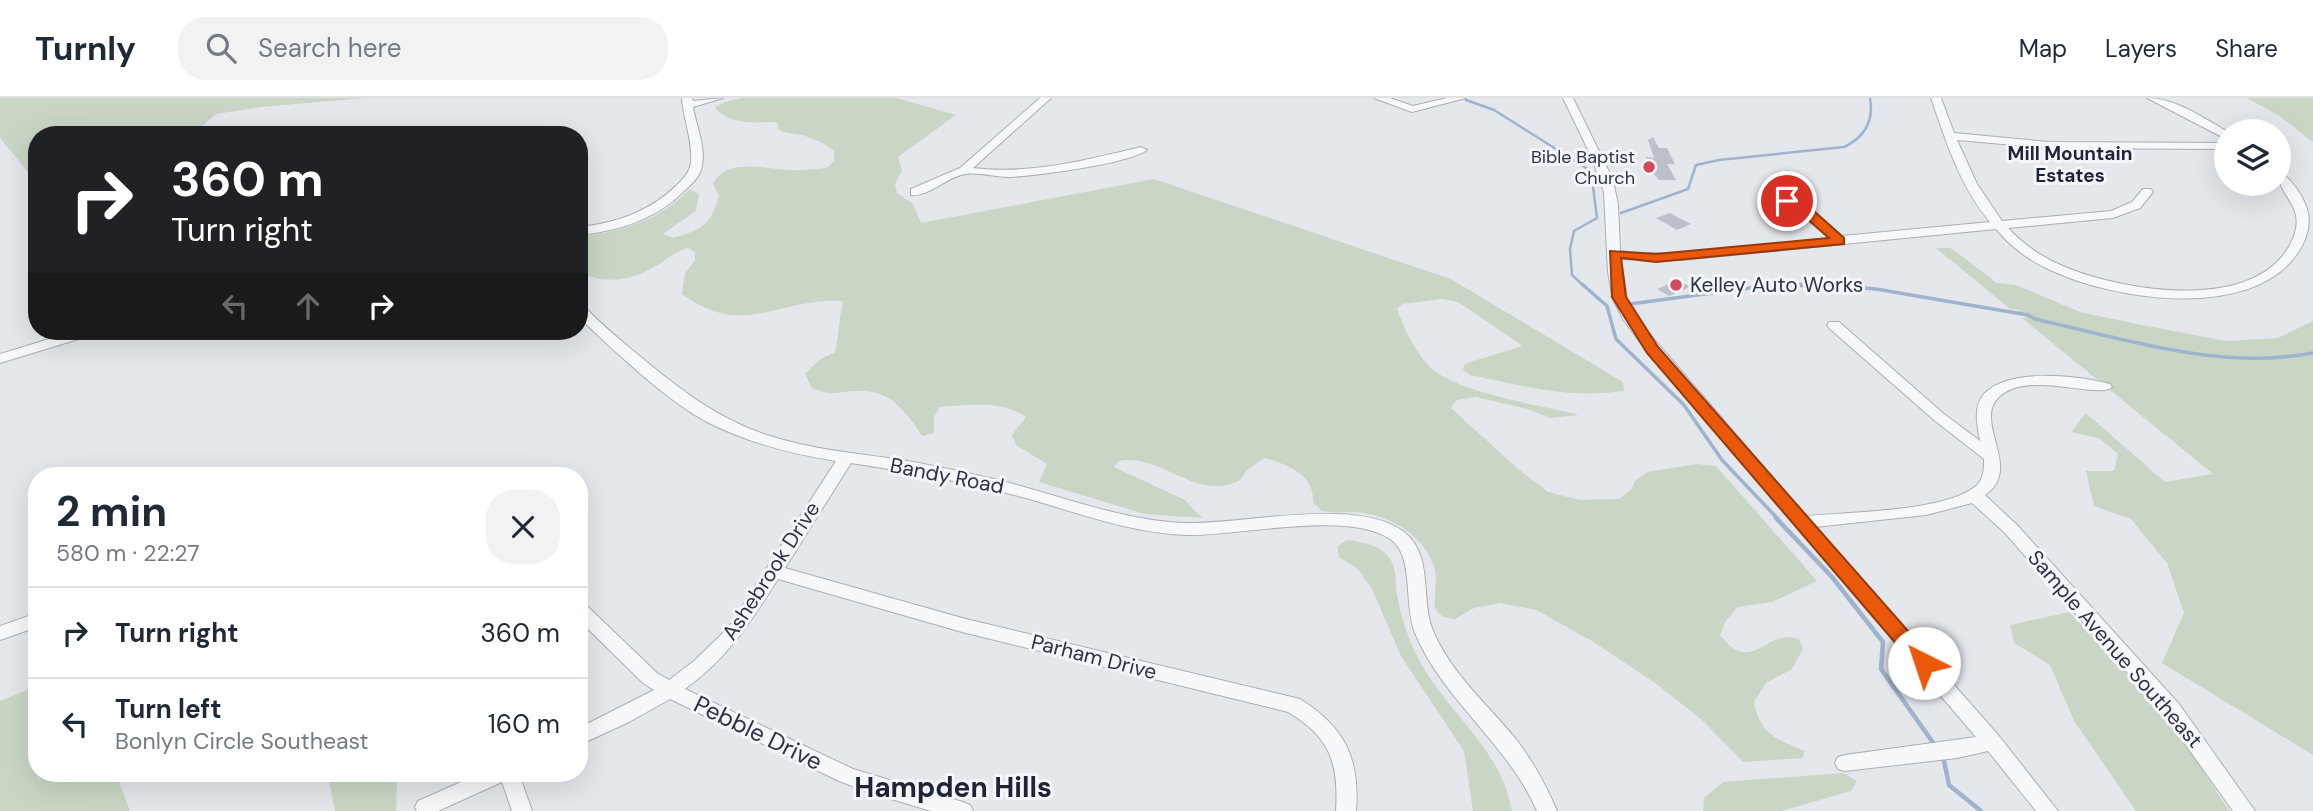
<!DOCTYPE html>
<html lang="en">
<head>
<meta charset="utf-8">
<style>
	body { margin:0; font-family:"DM Sans",sans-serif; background:#f2f2f3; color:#1f2937; height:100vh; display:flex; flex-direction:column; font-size:26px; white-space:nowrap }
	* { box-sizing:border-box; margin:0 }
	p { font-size:23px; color:#747a83 }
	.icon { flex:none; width:38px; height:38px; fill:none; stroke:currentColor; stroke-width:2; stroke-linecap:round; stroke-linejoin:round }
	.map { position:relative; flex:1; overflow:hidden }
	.side { position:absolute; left:28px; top:369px; width:560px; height:315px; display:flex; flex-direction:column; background:#fff; border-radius:28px; box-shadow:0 7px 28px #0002 }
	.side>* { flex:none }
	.hud { position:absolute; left:28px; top:28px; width:560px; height:214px; border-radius:28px; box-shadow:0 7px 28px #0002; background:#202124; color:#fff; overflow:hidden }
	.controls { position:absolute; left:2214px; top:21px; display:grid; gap:14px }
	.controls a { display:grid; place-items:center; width:77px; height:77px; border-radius:50%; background:#fff; box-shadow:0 7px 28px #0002; font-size:35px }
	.pin { position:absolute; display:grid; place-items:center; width:60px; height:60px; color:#fff; margin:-30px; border:4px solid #fff; border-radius:50%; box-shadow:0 2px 7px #0007 }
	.me { position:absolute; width:77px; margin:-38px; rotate:319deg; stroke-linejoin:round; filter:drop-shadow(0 0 5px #0008) }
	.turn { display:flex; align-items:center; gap:24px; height:147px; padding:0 28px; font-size:32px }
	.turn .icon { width:91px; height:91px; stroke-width:2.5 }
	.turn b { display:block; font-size:49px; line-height:60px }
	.lanes { display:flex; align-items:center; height:66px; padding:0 28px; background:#0003; justify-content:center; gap:35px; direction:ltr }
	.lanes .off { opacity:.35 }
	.round { display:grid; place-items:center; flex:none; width:74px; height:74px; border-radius:28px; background:#f2f2f3 }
	.overview { display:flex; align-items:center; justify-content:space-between; height:119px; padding:0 28px }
	h1 { font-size:42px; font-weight:700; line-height:52px }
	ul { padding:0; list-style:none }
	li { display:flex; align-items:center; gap:21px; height:91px; padding:0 28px; border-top:2px solid #e0e1e3 }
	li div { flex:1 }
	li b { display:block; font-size:26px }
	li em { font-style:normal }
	header { display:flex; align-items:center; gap:42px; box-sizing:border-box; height:98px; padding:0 35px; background:#fff; border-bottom:2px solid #e0e1e3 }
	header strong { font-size:33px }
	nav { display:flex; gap:38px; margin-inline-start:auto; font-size:24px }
	.search { width:490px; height:63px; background:#f2f2f3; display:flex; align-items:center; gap:18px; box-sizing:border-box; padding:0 24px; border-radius:28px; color:#747a83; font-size:26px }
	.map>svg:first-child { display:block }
	.green { fill:#c9d6c5 }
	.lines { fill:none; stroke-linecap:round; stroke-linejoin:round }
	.stream-far2 { stroke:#9fb4cc; stroke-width:2.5 }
	.stream-far1 { stroke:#9fb4cc; stroke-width:3.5 }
	.stream { stroke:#9fb4cc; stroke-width:4.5 }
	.building { fill:#bbc0ca }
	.minor-casing { stroke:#a9aeb7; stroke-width:2 }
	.minor { fill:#f7f8fa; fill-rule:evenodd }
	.route { fill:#ea580c; stroke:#983908; stroke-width:2 }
	.poi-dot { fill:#d1495b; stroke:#f4f6f9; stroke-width:2.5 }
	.labels { text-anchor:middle; stroke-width:6; stroke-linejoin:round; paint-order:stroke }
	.far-poi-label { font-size:18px; fill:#2b3445; stroke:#f4f6f9; text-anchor:end }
	.far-neighbourhood-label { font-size:19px; font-weight:bold; fill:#1d2536; stroke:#f4f6f9 }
	.poi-label { font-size:21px; fill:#2b3445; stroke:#f4f6f9; text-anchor:start }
	.street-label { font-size:21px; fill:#2b3445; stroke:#f4f6f9 }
	.near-street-label { font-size:24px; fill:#2b3445; stroke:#f4f6f9 }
	.near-neighbourhood-label { font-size:28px; font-weight:bold; fill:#1d2536; stroke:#f4f6f9 }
</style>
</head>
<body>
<header>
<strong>Turnly</strong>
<div class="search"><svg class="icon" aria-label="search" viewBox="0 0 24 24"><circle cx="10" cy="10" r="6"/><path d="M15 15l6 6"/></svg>Search here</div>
<nav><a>Map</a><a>Layers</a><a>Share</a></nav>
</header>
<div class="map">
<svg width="2313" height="713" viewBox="0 0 2313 713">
	<rect width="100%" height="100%" fill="#e4e7ec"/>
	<g class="green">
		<path d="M0,0H366L261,9L216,16L195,35L291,29L275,37H37V85L0,40Z"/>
		<path d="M742,0H896L956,17L898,59L902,73L895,86L897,95L913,106L921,125L1154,81L1451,181L1623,284L1624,293C1567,301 1525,288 1470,277L1463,272L1464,267L1470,264L1523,248L1458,204L1442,201L1402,206L1397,211C1404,231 1414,252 1429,268C1455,295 1541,307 1579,317L1550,320L1528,311L1476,299L1457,302L1451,310L1517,370L1548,394L1580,402L1619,401L1631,392L1635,383L1647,374L1697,366L1716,368L1817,483L1772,504L1738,509L1725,524L1720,537C1753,579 1764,530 1799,541L1803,551L1792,571L1766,585L1754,604C1760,636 1777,642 1805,653L1802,660L1743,664L1703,623L1658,587L1592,543L1536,512L1500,505L1474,510L1455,521L1443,519L1435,511C1434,499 1437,484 1435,472C1427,438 1388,416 1355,414C1344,414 1333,415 1322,413L1313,404C1315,377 1287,366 1265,360C1260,363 1255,366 1251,369C1245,373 1243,381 1236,384C1195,402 1160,355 1118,363L1114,369L1185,402L1202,420L1145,416L1039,384L1047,366L1016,347L1012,337L1026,319C1001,302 969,307 940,309L934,319V335L922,338C906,313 889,291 856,293C832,294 836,299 812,290L805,276L819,262L835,254C839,237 839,220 843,203C778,200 743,241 682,196L685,175L695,163V154L688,150C674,154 666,162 654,169C633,183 600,187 579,173V139C622,133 659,123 690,91L699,97L696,113L663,136L673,140C702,131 710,129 719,98L713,86C727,59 764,71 788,72C801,73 814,71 827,70L834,63V52C824,45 813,40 802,37C793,35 787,36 779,32L777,24C755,24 732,28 715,10L725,4Z"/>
		<path d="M2247,0H2313V44L2281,19Z"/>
		<path d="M1936,150H1951L1997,185L2016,187L2080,214L2137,226L2226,243L2278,240L2313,223V657L2162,565L2184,515L2167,465L2131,421L2094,408L2086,373H2114L2118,356L2099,340L2071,334L2086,315L2165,384L2213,376L2022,220H2027L2018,212L2010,211Z"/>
		<path d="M1347,442C1362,444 1376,446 1387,457C1399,470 1394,487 1398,502C1402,522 1408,540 1417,558C1445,614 1501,649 1512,713H1473L1464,653L1401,558L1372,491L1358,471L1339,459L1337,449Z"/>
		<path d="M2069,514L2110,557L2187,648L2229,713H2136L2074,623L2050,567L2014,545L2010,527Z"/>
		<path d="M37,588V676H116L130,713H0V603Z"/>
		<path d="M1843,675L1857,683L1851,693L1781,713H1703L1704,700L1723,684Z"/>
		<path d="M322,676H397L396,713H335L329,683Z"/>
	</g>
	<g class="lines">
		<g class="stream-far2">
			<path d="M1466,2L1494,12L1591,73L1597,120L1574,133L1570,151L1572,177L1584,188"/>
			<path d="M1621,115L1688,91L1696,67L1719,62L1844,49C1865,39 1874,23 1870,0"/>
			<path d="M1764,188H1841"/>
		</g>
		<g class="stream-far1">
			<path d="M1582,186L1607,208L1616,241L1684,307L1722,362L1778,421"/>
			<path d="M1630,206L1765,188L1814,186L1876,191L2028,217L2035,221C2126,241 2219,273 2313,255"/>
		</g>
		<g class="stream">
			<path d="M1776,420L1832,479L1883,544L1881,571L1934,646"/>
			<path d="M1943,658L1949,687L1981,713"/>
		</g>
	</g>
	<g class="building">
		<path d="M1653,39L1659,50H1667L1675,66H1667L1676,82H1659L1652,74L1646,59L1654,60L1648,42Z"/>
		<path d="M1670,115L1677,119L1691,126L1677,132L1656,120Z"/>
		<path d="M1678,182L1690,189L1669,198L1657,191Z"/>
	</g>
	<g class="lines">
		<g class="minor-casing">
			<g id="minor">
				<path d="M682,0H692L693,3L723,0L693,9C696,27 706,49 702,68C700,79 691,87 683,94C655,122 618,133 579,137V129C617,125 649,114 677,87C684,80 690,74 691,64C693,43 683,20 682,0Z"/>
				<path d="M1040,0H1051L973,70C1030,77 1086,62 1141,49L1147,52C1128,66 1035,78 1009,79C995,79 979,74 966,76C947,78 930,99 911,97V91L960,70Z"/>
				<path d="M1374,0H1390L1413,8L1447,0H1466L1412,14Z"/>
				<path d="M1563,0H1573L1613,82L1618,107L1620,153C1687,161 1762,146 1829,140L1807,120L1775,102V96L1779,95L1815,114L1842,138L1990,124C1960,89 1946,43 1931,0H1941L1954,35L2049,44L2226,45V51L2049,50L1957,42L1977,86L2002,123L2111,113L2132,104L2143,91H2151L2153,94L2140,110L2113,120L2008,130C2024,147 2043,160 2065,169C2125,194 2264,217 2294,138C2305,107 2278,98 2278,74C2291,79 2303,98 2307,111C2312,127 2306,143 2297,156C2250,224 2110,202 2046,170C2027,161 2010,148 1996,131L1681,162L1621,161L1627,201L1640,225L1806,418C1847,414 1948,414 1977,387C1984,380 1984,370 1984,361L1934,322L1829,230L1827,227L1829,224H1839L1944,316L1980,343C1977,327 1973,309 1984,296C2009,269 2078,278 2110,286L2112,289C2099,302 2024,270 1997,301C1975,327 2023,371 1985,397L2017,427L2179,606L2255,713H2233L2165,618L2005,435L1972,405L1926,417L1815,429L1999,638L2058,713H2036L1988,653L1957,660L1845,673L1838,671L1835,665L1838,659L1845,657L1976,639L1647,254L1623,221L1613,201L1608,174L1604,94L1591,58Z"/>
				<path d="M2147,0C2174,0 2203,19 2226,33V41Z"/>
				<path d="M579,207L584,208C602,228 622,243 642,260C683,294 720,322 770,338C811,351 853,355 895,361C927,366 958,373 990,380C1054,395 1117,422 1184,425C1242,427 1356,398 1404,434C1435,458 1419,503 1434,535C1452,576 1487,606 1515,640C1533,663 1546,687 1557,713H1537C1508,646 1443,602 1415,535C1403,505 1415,458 1390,441C1348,412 1238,438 1186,437C1129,435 1076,414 1022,399C965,384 909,374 851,365L785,470L962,520L1300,601C1345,629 1360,661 1356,713H1336C1339,665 1330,639 1288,614L962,534L778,481C750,525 728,560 685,591L853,671L963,704L970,707L973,713H931L871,695L839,683L670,601L629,624L579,647V630L654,592L643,585L579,522V504L585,506L657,575L669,582L694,563L728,530L836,363C792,356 749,345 709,325C670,305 620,258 588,228L579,220Z"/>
				<path d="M76,233H97L95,236L0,265V256Z"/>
				<path d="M37,515V529L0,542V528Z"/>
				<path d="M479,676H519L532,713H512L502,684L438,713H417L415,709L418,703Z"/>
			</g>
		</g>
		<use href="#minor" class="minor"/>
	</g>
	<path class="route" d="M1787,99L1815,114L1844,140V146L1656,164L1621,160L1626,199L1658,249L1931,559L1934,565L1931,570L1924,572L1917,570L1647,255L1612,199L1610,153L1656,156L1829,140L1806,120L1783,105V100Z"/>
	<g class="poi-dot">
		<circle cx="1649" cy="69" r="7"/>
		<circle cx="1676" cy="187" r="7"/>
	</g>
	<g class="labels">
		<g class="far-poi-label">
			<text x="1635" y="65">Bible Baptist<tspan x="1635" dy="21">Church</tspan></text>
		</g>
		<g class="far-neighbourhood-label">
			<text x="2070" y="62">Mill Mountain<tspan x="2070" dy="22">Estates</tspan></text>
		</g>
		<g class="poi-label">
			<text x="1690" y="194">Kelley Auto Works</text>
		</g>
		<g class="street-label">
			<text transform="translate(947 378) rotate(11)" y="7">Bandy Road</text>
			<text transform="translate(771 473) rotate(-57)" y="7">Ashebrook Drive</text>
			<text transform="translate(2115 551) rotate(49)" y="7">Sample Avenue Southeast</text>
			<text transform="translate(1094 559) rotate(14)" y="7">Parham Drive</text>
		</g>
		<g class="near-street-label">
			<text transform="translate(758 635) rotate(26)" y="8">Pebble Drive</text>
		</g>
		<g class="near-neighbourhood-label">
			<text x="953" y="699">Hampden Hills</text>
		</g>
	</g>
</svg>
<div class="controls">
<a><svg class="icon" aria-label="layers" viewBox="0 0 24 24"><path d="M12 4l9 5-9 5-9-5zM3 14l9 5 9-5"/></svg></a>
</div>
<div class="pin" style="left:1787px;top:103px;background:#d93025"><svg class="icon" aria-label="arrive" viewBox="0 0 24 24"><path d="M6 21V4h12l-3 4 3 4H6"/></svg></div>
<svg class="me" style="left:1924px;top:565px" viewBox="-20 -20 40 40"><circle r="19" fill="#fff"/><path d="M0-13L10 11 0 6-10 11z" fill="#ea580c"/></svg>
<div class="hud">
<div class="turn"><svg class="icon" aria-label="right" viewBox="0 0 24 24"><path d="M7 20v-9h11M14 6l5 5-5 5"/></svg><div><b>360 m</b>Turn right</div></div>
<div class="lanes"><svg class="icon off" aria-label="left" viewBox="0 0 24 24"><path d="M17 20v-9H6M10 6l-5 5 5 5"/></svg><svg class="icon off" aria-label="ahead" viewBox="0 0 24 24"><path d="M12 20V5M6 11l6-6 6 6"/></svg><svg class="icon" aria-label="right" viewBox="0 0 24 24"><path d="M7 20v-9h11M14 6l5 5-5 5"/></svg></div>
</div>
<section class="side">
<div class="overview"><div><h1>2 min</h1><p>580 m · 22:27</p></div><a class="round"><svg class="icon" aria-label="close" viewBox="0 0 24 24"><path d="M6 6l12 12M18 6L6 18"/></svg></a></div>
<ul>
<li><svg class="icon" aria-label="right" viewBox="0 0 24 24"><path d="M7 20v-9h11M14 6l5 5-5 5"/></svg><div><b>Turn right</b></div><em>360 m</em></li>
<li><svg class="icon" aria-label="left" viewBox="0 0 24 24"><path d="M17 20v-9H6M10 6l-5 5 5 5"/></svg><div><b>Turn left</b><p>Bonlyn Circle Southeast</p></div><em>160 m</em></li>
</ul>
</section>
</div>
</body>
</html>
